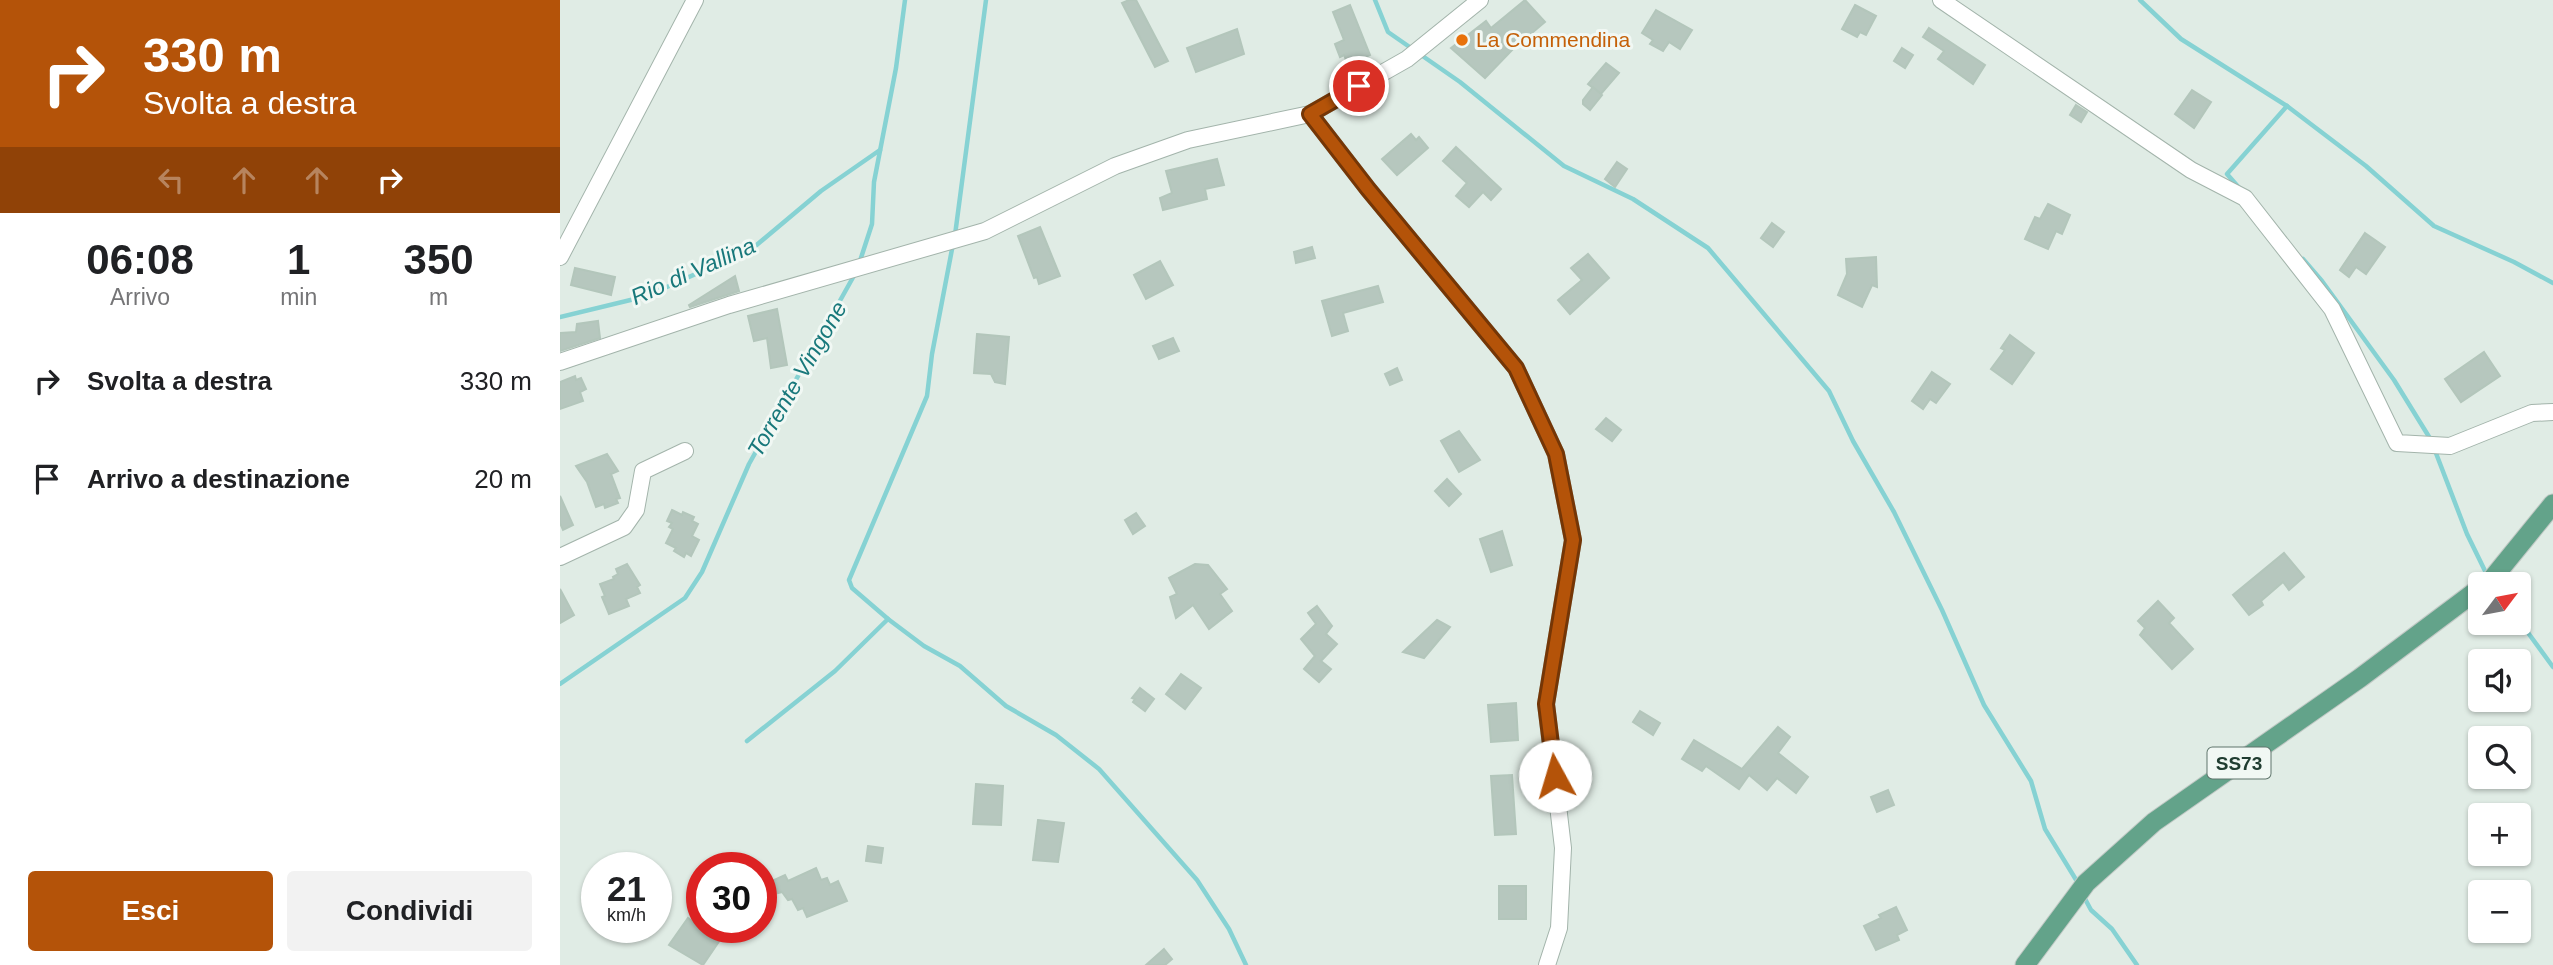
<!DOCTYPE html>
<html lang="it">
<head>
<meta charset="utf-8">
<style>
	body { margin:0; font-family:Arial,sans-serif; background:#f2f2f2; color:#202124; height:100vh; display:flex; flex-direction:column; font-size:26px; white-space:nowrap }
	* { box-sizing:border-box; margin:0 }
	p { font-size:23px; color:#757577 }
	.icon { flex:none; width:38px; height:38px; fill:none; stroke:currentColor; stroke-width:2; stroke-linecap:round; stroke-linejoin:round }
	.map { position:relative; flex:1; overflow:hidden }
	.panel { display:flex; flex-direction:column; background:#fff; width:560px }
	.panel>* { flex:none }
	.guide { background:#b45309; color:#fff; overflow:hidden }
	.needle { width:46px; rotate:58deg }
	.buttons { position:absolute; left:1908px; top:572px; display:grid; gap:14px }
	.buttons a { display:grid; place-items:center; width:63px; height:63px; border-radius:7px; background:#fff; box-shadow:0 2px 5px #0004; font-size:35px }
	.speed { position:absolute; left:21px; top:852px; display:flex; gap:14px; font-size:35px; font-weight:700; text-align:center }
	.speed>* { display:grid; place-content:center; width:91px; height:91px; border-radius:50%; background:#fff; box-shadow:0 2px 5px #0004; line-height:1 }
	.speed small { font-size:18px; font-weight:400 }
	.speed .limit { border:10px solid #d22; background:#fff; color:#111 }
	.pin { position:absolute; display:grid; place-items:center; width:60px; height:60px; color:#fff; margin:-30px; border:4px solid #fff; border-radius:50%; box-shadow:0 2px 7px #0007 }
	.me { position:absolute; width:77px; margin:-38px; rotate:354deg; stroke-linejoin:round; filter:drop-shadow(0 0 5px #0008) }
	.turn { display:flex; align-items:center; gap:24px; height:147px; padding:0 28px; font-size:32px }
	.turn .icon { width:91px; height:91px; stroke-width:2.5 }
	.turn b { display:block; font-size:49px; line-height:60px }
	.lanes { display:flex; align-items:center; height:66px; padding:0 28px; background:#0003; justify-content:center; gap:35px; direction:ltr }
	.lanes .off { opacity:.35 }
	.eta { display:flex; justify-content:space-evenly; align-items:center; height:119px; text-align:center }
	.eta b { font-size:42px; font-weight:700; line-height:49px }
	.action { display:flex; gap:14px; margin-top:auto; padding:14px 28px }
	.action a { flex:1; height:80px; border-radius:7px; background:#b45309; color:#fff; font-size:28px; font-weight:700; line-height:80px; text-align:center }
	.action a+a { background:#f2f2f2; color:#202124 }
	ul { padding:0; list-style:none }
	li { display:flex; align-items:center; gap:21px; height:98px; padding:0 28px }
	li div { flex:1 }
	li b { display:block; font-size:26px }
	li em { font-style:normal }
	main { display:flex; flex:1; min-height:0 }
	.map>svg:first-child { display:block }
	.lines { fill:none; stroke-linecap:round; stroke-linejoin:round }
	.stream { stroke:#86d2d3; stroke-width:4.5 }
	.building { fill:#b6c7be; stroke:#b3c6bb; stroke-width:2 }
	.minor-casing { stroke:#a3b4ab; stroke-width:18 }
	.major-casing { stroke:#c1c9c5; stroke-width:21 }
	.minor { stroke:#fff; stroke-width:16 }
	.major { stroke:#63a38a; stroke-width:19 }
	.route-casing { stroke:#753606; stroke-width:18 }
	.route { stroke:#b45309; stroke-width:12 }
	.food-dot { fill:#e8710a; stroke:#f1f8f4; stroke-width:2.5 }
	.labels { text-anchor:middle; stroke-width:6; stroke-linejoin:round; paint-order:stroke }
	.shield { fill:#f1f8f4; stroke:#5f756c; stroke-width:2 }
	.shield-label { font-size:19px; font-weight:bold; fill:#203d31 }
	.food-label { font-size:21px; fill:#c56008; stroke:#f1f8f4; text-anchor:start }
	.water-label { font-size:23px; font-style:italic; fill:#18787b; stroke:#f1f8f4 }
</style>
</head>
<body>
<main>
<section class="panel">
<div class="guide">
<div class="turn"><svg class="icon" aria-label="right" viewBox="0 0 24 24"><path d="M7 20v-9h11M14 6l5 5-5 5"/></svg><div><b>330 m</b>Svolta a destra</div></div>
<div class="lanes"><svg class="icon off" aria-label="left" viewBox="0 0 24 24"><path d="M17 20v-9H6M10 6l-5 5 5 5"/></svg><svg class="icon off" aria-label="ahead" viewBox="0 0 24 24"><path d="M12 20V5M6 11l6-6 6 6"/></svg><svg class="icon off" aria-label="ahead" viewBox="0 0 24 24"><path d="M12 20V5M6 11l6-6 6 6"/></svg><svg class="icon" aria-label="right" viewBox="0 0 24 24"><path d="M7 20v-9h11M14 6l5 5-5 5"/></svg></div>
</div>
<div class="eta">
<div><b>06:08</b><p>Arrivo</p></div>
<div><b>1</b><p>min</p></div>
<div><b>350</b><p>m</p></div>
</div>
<ul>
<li><svg class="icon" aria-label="right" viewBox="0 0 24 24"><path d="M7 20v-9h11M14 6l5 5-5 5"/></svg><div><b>Svolta a destra</b></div><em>330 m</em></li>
<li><svg class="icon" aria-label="arrive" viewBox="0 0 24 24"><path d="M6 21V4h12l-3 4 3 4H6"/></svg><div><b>Arrivo a destinazione</b></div><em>20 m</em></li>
</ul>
<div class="action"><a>Esci</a><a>Condividi</a></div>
</section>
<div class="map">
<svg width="1993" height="965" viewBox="0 0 1993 965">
	<rect width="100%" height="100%" fill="#e0ece5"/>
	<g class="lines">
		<g class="stream">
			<path d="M815,0L828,32L900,82L1004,166L1073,199L1148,248L1269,391L1293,441L1334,512L1382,610L1424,705L1471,781L1485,829L1518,883"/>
			<path d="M1580,0L1621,39L1727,106L1806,166L1874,226L1954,262L1993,283"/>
			<path d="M1681,190L1667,174L1727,106"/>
			<path d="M395,235L426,0"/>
			<path d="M393,244L372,354L367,396L289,580L292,588L328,619L364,646L400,666L446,706L496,735L539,769L637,880L669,929L686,965"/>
			<path d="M1743,259L1762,281L1834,380L1871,440"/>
			<path d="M299,264L312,224L314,182L336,68L345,0"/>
			<path d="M0,317L87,296L193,248L261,191L320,150"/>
			<path d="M1874,448L1907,534L1927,575"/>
			<path d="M1958,619L1993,667"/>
			<path d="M0,684L125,598L142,572L189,464L296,272"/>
			<path d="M187,741L275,671L328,619"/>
			<path d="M1524,897L1531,910L1552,929L1577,965"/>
		</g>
	</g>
	<g class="building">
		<path d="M569,0H576L608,61L595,67L562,3Z"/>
		<path d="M965,0L985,22L953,49L925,78L891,48L926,21L931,28Z"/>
		<path d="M790,5L810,55L788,65L784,55L780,57L775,44L784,40L773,12Z"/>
		<path d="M1295,5L1316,16L1306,35L1300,32L1297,37L1282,29Z"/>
		<path d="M1096,10L1132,30L1120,49L1109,42L1103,51L1090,44L1093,40L1082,33Z"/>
		<path d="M1369,28L1425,65L1413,84L1378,59L1384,51L1363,37Z"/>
		<path d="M677,29L684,54L636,72L627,48Z"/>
		<path d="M1342,48L1353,55L1345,68L1334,61Z"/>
		<path d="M1046,63L1059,73L1041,94L1028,84Z"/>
		<path d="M1033,87L1042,95L1030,110L1023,104V100Z"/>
		<path d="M1632,90L1651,102L1634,128L1615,114Z"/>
		<path d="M1516,105L1527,112L1521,122L1510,115Z"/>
		<path d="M851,134L856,140L859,137L868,148L837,175L822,159Z"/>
		<path d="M896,147L941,189L931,200L923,192L909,207L896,196L907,183L883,161Z"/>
		<path d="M657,159L664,185L645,189L647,199L603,210L600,198L612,193L606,171Z"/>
		<path d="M1057,162L1067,169L1055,187L1045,179Z"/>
		<path d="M1488,204L1510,215L1502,234L1496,231L1488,249L1465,239L1475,217L1480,219Z"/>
		<path d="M1212,223L1224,232L1213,247L1201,238Z"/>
		<path d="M480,227L500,276L479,284L477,277L474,278L458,236Z"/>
		<path d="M1805,233L1825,247L1806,274L1796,267L1789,277L1780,270Z"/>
		<path d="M752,247L755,258L736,263L734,252Z"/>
		<path d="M1028,254L1049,278L1010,314L998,300L1022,280L1011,268Z"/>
		<path d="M1316,257L1317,287L1312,285L1302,307L1278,295L1287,274L1286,259Z"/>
		<path d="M600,261L613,285L586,299L574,275Z"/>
		<path d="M15,268L55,277L51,295L11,285Z"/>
		<path d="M175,276L179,291L130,307L129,305Z"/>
		<path d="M818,286L823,302L783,313L788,331L772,336L762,301Z"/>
		<path d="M217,309L227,365L211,368L207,338L194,341L188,316Z"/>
		<path d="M38,321L40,338L0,351V333L16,332L17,324Z"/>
		<path d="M417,334L449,337L445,384L435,382L431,374L414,373Z"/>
		<path d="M1450,335L1474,353L1452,384L1431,369L1445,350L1441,348Z"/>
		<path d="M613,338L619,351L599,359L593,346Z"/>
		<path d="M1924,352L1940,376L1901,402L1885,379Z"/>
		<path d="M837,368L842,380L830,385L825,374Z"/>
		<path d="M1372,372L1390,384L1376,403L1370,399L1363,409L1352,401Z"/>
		<path d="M15,376L16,380L21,378L26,389L20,392L23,401L0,409V382Z"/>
		<path d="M1046,418L1061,430L1052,441L1036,429Z"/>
		<path d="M899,431L920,460L899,472L881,441Z"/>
		<path d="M47,454L58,471L51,474L60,498L56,499L58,503L45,508L44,504L36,507L27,482L16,466Z"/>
		<path d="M887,479L901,494L889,506L875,491Z"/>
		<path d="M0,496L13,525L3,530L0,523Z"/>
		<path d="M112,510L122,515L123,512L134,517L132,521L138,524L132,536L139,540L131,556L126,553L124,557L114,551L116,548L106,543L113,529L109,527L112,523L107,521Z"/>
		<path d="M576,513L585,526L573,534L565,520Z"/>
		<path d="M942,531L952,565L931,572L920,539Z"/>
		<path d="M1724,553L1744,577L1729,590L1723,582L1701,601L1703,605L1689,615L1673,595Z"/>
		<path d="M67,564L80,585L77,587L80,593L66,599L69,606L49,614L42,597L45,596L40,584L54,579L53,577L58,574L56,569Z"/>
		<path d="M635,564L648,565L667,589L660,594L672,611L649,629L633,605L616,618L610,597L617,594L609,578Z"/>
		<path d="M0,589L14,615L0,623Z"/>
		<path d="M1598,601L1614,618L1609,623L1633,649L1612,669L1580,635L1585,628L1578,621Z"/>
		<path d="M757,606L772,626L766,634L777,644L761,661L771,669L759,682L744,669L755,656L741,639L756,624L748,613Z"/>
		<path d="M877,620L890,627L864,658L843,652Z"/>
		<path d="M621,674L641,688L625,709L606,694Z"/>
		<path d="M580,688L594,699L585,711L573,702L575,699L572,698Z"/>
		<path d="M956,703L958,740L931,742L928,705Z"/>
		<path d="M1080,711L1100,723L1093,735L1073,722Z"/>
		<path d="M1218,727L1230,737L1218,753L1248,777L1236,793L1217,778L1207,790L1189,775L1179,789L1146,766L1142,771L1122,759L1134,740L1182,769Z"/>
		<path d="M952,775L956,834L935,835L931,776Z"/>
		<path d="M416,784L443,786L441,825L413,824Z"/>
		<path d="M1328,790L1334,805L1317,812L1311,797Z"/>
		<path d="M478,820L504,823L498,862L473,860Z"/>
		<path d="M308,846L323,848L321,863L306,861Z"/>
		<path d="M256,868L261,880L267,878L270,885L278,881L287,901L247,917L243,908L238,910L232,899L228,900L222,892L218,893L212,881L225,875L228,881Z"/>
		<rect x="939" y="886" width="27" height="33"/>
		<path d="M1336,907L1347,930L1337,935L1339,940L1316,950L1304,926L1321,918L1319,915Z"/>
		<path d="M128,918L141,928H148L162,937L143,965L109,945Z"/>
		<path d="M604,949L612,959L605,965H586Z"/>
	</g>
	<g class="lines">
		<g class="minor-casing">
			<g id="minor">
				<path d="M1381,0L1631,170L1685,198L1772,309L1837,443L1890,446L1972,413L1993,412"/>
				<path d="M750,114L808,189L956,368L996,454L1013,540L986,704L1003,848L999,928L987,965"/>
				<path d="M0,257L135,0"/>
				<path d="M0,362L169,305L425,231L555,166L628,140L750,114L847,59L920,0"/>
				<path d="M0,557L64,527L76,510L83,471L125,451"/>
			</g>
		</g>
		<g class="major-casing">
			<g id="major">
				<path d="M1925,584L1932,579L1993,504"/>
				<path d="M1465,965L1526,883L1594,822L1800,678L1920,588"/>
			</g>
		</g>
		<use href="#minor" class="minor"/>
		<use href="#major" class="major"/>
	</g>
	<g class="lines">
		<g class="route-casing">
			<path id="route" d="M799,86L750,114L808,189L956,368L996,454L1013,540L986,704L995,776"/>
		</g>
		<use href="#route" class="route"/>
	</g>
	<circle class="food-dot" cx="902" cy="40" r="7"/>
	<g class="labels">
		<rect class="shield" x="1647.5" y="747.5" width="63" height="31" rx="5"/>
		<g class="shield-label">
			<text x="1679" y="770">SS73</text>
		</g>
		<g class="food-label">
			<text x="916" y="47">La Commendina</text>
		</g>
		<g class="water-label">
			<text transform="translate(133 271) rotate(-24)" y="8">Rio di Vallina</text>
			<text transform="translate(237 379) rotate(-60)" y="8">Torrente Vingone</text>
		</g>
	</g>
</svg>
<div class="buttons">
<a><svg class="needle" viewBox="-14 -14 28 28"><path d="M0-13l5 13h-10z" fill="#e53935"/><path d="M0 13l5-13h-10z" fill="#757577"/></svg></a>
<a><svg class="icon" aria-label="sound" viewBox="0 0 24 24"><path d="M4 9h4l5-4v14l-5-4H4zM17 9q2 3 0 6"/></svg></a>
<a><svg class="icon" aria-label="search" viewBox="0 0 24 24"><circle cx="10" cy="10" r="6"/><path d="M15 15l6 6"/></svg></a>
<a>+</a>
<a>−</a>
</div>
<div class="speed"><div>21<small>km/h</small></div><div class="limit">30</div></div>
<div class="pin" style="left:799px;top:86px;background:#d93025"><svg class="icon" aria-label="arrive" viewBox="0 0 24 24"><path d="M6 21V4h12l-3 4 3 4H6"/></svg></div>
<svg class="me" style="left:995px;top:776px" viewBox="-20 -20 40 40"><circle r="19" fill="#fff"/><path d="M0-13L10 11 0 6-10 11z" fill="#b45309"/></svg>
</div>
</main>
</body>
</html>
